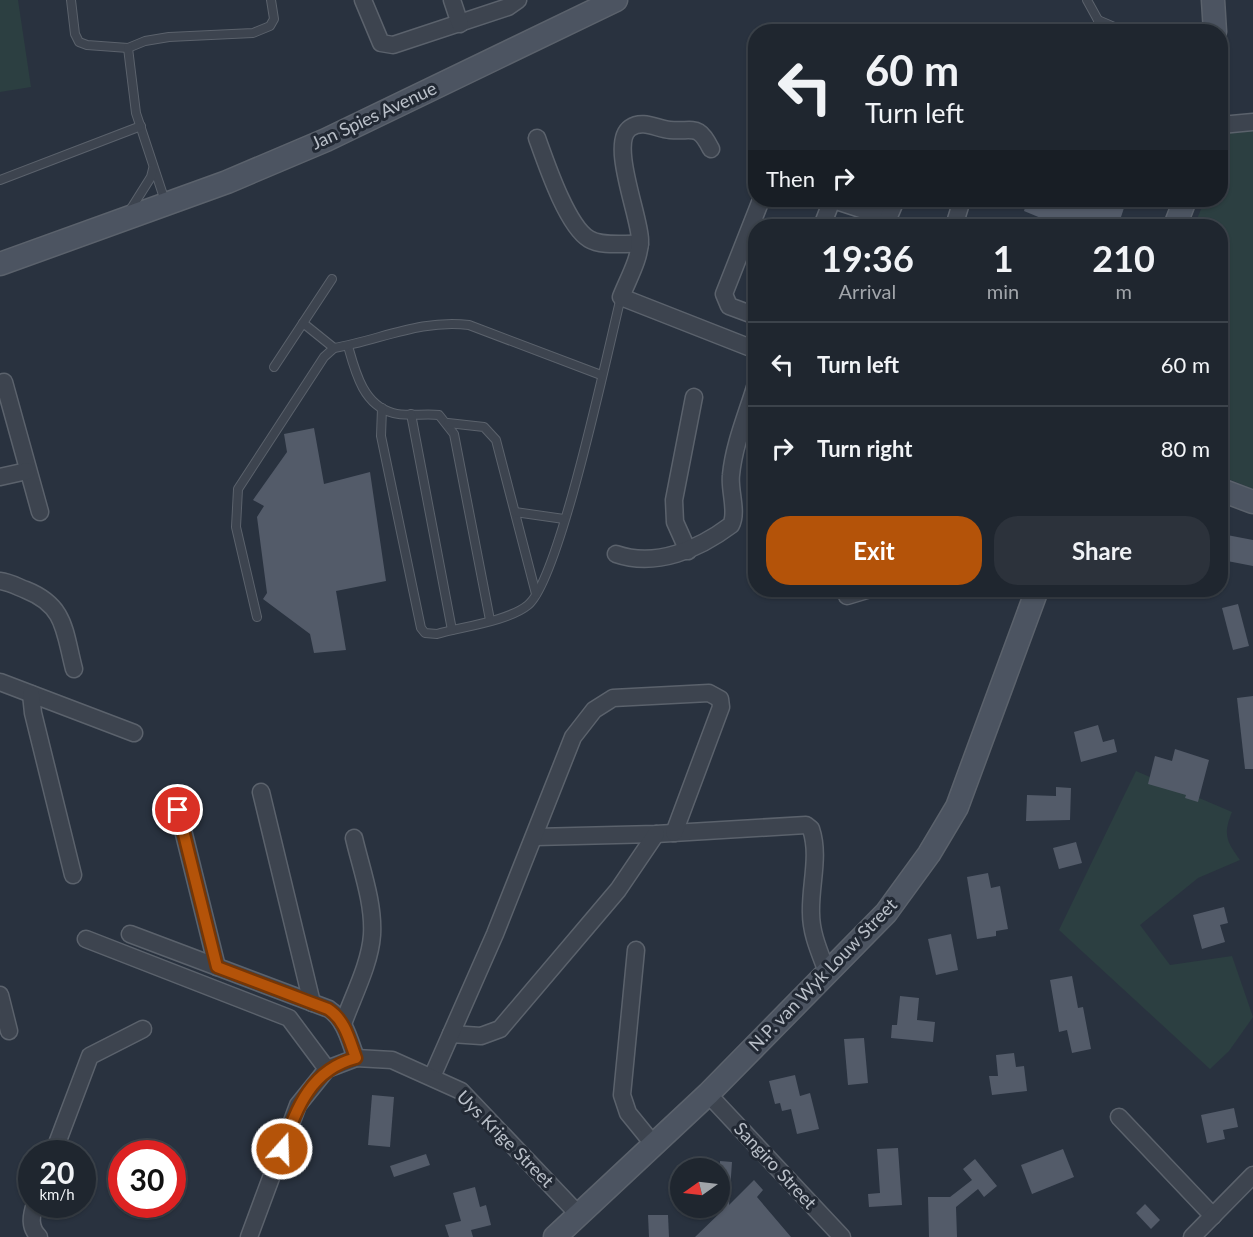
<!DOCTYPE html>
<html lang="en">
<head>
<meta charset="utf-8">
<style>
	body { margin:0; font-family:Lato,sans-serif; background:#2c323b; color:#f1f3f6; height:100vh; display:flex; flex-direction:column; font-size:22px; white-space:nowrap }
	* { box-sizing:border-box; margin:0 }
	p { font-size:20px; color:#a1a5aa }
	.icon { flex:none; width:33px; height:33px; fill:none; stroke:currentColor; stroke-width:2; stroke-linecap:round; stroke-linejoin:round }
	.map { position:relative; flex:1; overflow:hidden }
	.drawer { position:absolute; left:748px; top:219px; width:480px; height:378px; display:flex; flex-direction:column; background:#1f262f; border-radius:24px; box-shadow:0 2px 4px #0004,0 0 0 2px #3c434b }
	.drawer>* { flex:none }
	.guide { position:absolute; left:748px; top:24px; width:480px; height:183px; border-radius:24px; box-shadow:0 2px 4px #0004,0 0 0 2px #3c434b; background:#1f262f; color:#f1f3f6; overflow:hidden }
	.needle { width:39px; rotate:256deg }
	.controls { position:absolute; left:670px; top:1158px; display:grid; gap:12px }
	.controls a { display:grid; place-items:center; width:60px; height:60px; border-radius:50%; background:#1f262f; box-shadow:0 2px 4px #0004,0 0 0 2px #3c434b; font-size:30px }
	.speed { position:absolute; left:18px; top:1140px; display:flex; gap:12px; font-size:30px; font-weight:700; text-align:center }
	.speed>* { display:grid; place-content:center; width:78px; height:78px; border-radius:50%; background:#1f262f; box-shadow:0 2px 4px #0004,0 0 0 2px #3c434b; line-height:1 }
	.speed small { font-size:15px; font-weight:400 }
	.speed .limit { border:9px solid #d22; background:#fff; color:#111 }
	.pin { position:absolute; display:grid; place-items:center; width:51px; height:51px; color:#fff; margin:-26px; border:3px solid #fff; border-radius:50%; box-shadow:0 2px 6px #0007 }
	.me { position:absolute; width:66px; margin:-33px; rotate:20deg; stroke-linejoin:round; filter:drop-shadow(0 0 4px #0008) }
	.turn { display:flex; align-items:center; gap:21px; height:126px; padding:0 18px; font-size:27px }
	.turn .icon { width:78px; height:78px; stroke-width:2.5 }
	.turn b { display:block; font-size:42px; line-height:51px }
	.then { display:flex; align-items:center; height:57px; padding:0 18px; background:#0003; gap:12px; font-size:22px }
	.eta { display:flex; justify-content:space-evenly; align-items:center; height:102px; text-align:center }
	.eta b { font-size:36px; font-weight:700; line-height:42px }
	.button { display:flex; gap:12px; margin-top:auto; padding:12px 18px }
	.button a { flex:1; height:69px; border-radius:24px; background:#b45309; color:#fff; font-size:24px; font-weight:700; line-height:69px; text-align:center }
	.button a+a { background:#2c323b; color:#f1f3f6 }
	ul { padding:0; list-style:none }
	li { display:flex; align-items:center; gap:18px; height:84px; padding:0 18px; border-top:2px solid #3c434b }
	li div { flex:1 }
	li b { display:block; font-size:22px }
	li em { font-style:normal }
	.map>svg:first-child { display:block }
	.green { fill:#2c3f41 }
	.building { fill:#535b69 }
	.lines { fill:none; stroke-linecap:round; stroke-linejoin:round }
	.lane-casing { stroke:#5b626c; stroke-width:10 }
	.street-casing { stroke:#5b626c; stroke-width:19 }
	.secondary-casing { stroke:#5b626c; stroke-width:25 }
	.lane { stroke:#3d444f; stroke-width:8 }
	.street { stroke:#3d444f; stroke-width:16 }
	.secondary { stroke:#4c5461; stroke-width:22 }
	.route-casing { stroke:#753606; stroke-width:15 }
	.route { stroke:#b45309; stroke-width:10 }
	.labels { text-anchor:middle; stroke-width:6; stroke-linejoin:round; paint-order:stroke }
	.street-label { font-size:18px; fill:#bac0c9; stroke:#222934 }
</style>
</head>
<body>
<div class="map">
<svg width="1253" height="1237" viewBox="0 0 1253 1237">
	<rect width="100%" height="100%" fill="#29323f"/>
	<g class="green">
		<path d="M0,0H18L31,87L0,92Z"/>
		<path d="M1253,128V489L1221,476V226H1194L1205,200H1221V157L1231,130Z"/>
		<path d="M1136,771L1232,812C1223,834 1226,841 1240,860L1198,878L1140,925L1170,965L1232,956L1253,1017L1229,1051L1210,1069L1059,930Z"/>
	</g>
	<g class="building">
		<path d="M1027,200H1110L1125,205L1118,226H1060L1024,211Z"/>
		<path d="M314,428L324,484L370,472L386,581L336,591L346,650L314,653L310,634L263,599L267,593L257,517L264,506L253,500L287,452L284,434Z"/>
		<path d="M1227,535L1253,540V566L1222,560Z"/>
		<path d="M1238,604L1249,646L1233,650L1222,608Z"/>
		<path d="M1253,696V769H1245L1237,698Z"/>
		<path d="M1098,725L1103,742L1114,739L1117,752L1081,762L1074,732Z"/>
		<path d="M1175,749L1209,760L1198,802L1185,798L1186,795L1148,784L1155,756L1172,761Z"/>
		<path d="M1056,787L1071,788L1070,820L1026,821L1027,795L1056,796Z"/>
		<path d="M1076,842L1082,863L1059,869L1053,848Z"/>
		<path d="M988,873L991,888L1000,886L1008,929L996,931V936L977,939L967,877Z"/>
		<path d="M1224,907L1228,923L1220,925L1225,942L1202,949L1193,915Z"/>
		<path d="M951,934L958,970L936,975L928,939Z"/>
		<path d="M1072,976L1078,1008L1083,1007L1091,1049L1072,1053L1067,1030L1059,1032L1050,980Z"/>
		<path d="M900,996L919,998L917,1020L935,1022L933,1042L891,1038L892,1025H897Z"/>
		<path d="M864,1038L868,1083L848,1085L844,1039Z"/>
		<path d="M1014,1053L1016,1067L1024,1066L1027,1091L992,1095L989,1076H998L996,1055Z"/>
		<path d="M795,1075L800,1096L810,1093L819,1129L797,1134L791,1109L782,1111L780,1103L775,1104L769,1081Z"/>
		<path d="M372,1095L394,1097L390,1147L368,1145Z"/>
		<path d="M1234,1108L1238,1127L1223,1130L1225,1139L1207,1143L1201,1115Z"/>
		<path d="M898,1148L902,1205L869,1207L868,1194L880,1193L877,1149Z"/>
		<path d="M1063,1149L1074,1177L1032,1194L1021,1165Z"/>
		<path d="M426,1154L430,1165L394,1177L390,1166Z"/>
		<path d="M975,1159L997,1186L984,1197L978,1189L956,1207L957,1237H929L928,1197H950L972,1180L963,1169Z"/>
		<path d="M720,1161L732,1162L729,1205L754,1180L763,1190L757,1197L791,1237H695L723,1210H720Z"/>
		<path d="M475,1187L480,1207L486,1205L491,1225L471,1230L473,1237H449L445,1225L461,1221L453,1193Z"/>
		<path d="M1145,1204L1160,1220L1151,1229L1136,1213Z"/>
		<path d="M648,1215H668L669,1237H649Z"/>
	</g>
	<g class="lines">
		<g class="lane-casing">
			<g id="lane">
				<path d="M71,0L75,34L79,42L87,45L128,48L145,41L169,37L253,33L270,26L274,19L271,0"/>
				<path d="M1087,0L1098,20L1101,32"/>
				<path d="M1098,20L1126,32"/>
				<path d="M128,48L136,113L166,204"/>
				<path d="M0,180L141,126"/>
				<path d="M129,212L151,177L153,169"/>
				<path d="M303,323L334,348"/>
				<path d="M348,346C355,371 363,405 393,413C406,417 425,413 439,415L454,434L490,620"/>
				<path d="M274,367L332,279"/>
				<path d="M382,408L381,436L421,628L425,633L437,634C461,627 509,621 528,605C560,579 608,349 621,297"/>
				<path d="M411,414L452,630"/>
				<path d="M448,423L484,427L496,440L536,594"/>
				<path d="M515,512L564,519"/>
				<path d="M257,617L236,527L238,489L324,357L334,348C380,340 421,319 469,325L601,375"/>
			</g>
		</g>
		<g class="street-casing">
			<g id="street">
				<path d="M363,0L381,43L393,45L508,7L518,0"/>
				<path d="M452,0L460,24"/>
				<path d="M1221,125L1253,122"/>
				<path d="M537,138C546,163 567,226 589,239C602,247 625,243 640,244"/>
				<path d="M711,149C698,123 694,132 670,130C657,129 643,119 630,128C609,143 640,217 640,240C640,259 628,279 621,297L756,350"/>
				<path d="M833,200L888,218"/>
				<path d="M822,226L832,200"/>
				<path d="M885,226L896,200"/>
				<path d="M954,226L962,200"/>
				<path d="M756,316L729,306L724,294L761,200"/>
				<path d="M4,382L40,512"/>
				<path d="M0,477L27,471"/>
				<path d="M688,551L675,522L674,500L694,397"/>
				<path d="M616,554C656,568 699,549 731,525C738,512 729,490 731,475C734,444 747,414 756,384"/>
				<path d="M0,581C9,582 18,587 26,590C66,606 64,631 74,669"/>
				<path d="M847,596L867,590"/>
				<path d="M0,682L134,733"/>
				<path d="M31,694L33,713L73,875"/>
				<path d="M261,792L312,1003"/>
				<path d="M178,810L217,967"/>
				<path d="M535,837L656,834L806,825L811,829C820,856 810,885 811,913C811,934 820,953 827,972"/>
				<path d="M130,934L329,1009C345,1020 349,1039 356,1058"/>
				<path d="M86,939L289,1018L327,1069"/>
				<path d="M636,950L622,1095L628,1113L654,1145"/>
				<path d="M0,995L9,1031"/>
				<path d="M343,1024C353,996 370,964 372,935C374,903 361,868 354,838"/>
				<path d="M451,1034L481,1036L500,1029L618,890L656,834"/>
				<path d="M432,1077L495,934L573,737L594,710L613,698L709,693L720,699L721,707L674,833"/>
				<path d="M708,1094L842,1237"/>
				<path d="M1119,1117L1213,1216"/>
				<path d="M53,1154L90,1056L143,1029"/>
				<path d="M35,1204C31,1216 29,1227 39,1237"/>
				<path d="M249,1237L298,1105L327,1069L356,1058L392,1060L461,1091L579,1215"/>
				<path d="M1192,1237L1253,1175"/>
			</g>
		</g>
		<g class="secondary-casing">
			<g id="secondary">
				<path d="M1213,0L1215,32"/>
				<path d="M1175,226L1185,200"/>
				<path d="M0,264L227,182L326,140L616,0"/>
				<path d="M1221,490L1253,502"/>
				<path d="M555,1237L708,1094L886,913L929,854L957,807L1037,590"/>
			</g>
		</g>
		<use href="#lane" class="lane"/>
		<use href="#street" class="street"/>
		<use href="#secondary" class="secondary"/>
	</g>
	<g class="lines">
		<g class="route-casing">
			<path id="route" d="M178,810L217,967L328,1009C345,1020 349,1039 356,1058C310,1070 297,1108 282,1149"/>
		</g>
		<use href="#route" class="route"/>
	</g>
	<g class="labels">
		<g class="street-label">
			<text transform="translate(374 116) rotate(-25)" y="6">Jan Spies Avenue</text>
			<text transform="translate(823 975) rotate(-46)" y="6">N.P. van Wyk Louw Street</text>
			<text transform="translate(505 1139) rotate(45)" y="6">Uys Krige Street</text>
			<text transform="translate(775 1166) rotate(47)" y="6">Sangiro Street</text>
		</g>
	</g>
</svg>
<div class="controls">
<a><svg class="needle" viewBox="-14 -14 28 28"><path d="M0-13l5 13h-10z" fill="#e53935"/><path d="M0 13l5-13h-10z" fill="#a1a5aa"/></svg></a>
</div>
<div class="speed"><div>20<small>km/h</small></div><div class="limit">30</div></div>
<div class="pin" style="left:178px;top:810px;background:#d93025"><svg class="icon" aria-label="arrive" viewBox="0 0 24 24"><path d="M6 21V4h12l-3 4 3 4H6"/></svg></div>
<svg class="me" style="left:282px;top:1149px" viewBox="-20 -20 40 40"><circle r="17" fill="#b45309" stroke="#fff" stroke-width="3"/><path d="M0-11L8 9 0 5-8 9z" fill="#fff"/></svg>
<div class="guide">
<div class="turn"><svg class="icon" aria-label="left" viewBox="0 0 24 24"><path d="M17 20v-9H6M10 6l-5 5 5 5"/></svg><div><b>60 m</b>Turn left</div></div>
<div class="then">Then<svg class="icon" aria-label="right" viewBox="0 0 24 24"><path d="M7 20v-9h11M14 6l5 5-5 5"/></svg></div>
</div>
<section class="drawer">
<div class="eta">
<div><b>19:36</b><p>Arrival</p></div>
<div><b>1</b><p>min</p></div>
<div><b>210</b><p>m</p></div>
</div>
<ul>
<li><svg class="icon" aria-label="left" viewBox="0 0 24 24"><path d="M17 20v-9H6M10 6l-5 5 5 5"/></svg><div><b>Turn left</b></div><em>60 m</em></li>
<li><svg class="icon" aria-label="right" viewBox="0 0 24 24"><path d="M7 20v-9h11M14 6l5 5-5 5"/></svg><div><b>Turn right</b></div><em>80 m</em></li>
</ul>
<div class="button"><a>Exit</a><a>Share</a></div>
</section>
</div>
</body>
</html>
